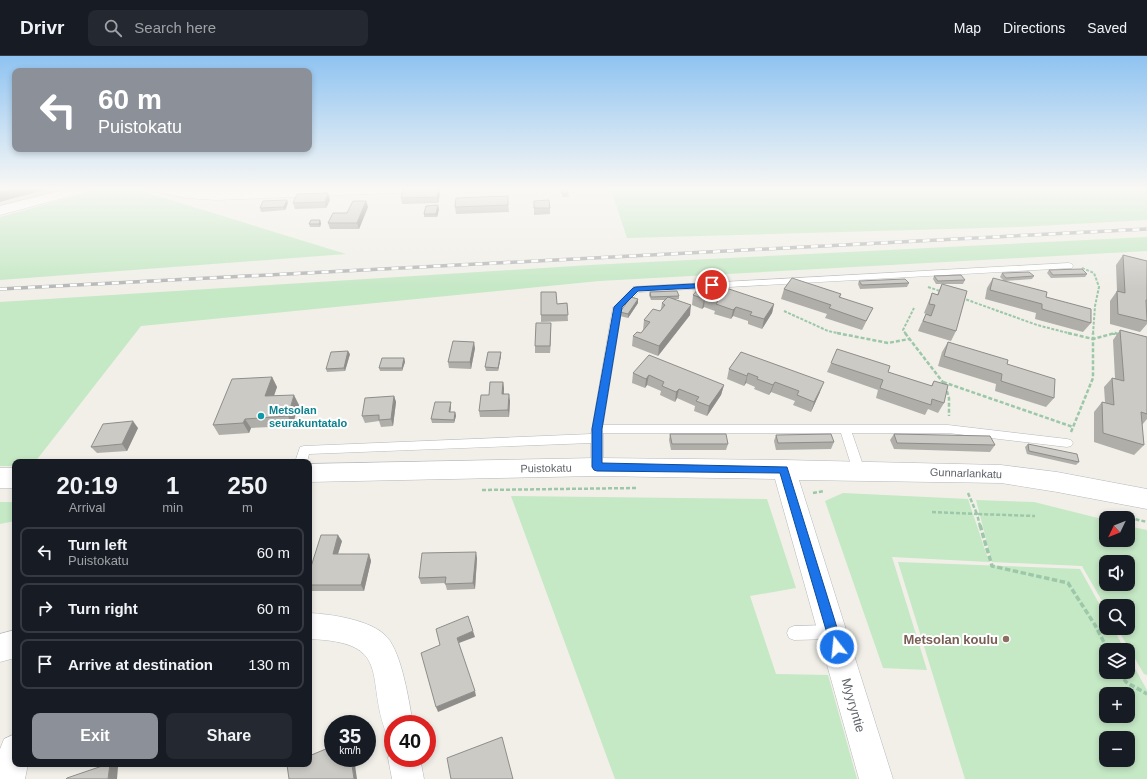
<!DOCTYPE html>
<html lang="en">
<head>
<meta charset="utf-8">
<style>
	body { margin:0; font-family:Helvetica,sans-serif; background:#242831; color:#f1f3f6; height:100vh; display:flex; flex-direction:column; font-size:15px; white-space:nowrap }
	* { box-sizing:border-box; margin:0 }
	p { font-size:13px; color:#9ea1a6 }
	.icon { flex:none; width:22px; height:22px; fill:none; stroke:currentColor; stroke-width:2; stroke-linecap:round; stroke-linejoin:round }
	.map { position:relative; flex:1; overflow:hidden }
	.side { position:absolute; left:12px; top:403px; width:300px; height:308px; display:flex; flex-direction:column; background:#171b24; border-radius:8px; box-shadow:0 2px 6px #0003 }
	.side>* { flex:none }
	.top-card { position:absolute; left:12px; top:12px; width:300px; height:84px; border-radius:8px; box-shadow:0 2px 6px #0003; background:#8c9099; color:#fff; overflow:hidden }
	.needle { width:26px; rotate:227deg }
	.buttons { position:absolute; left:1099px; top:455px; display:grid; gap:8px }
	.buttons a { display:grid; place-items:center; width:36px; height:36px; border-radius:8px; background:#171b24; box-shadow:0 2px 6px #0003; font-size:20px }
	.speed { position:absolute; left:324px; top:659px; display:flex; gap:8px; font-size:20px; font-weight:700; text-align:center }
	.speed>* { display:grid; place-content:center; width:52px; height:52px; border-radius:50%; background:#171b24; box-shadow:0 2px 6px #0003; line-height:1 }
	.speed small { font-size:10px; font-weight:400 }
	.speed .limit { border:6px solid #d22; background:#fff; color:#111 }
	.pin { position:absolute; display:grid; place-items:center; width:34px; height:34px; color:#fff; margin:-17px; border:2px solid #fff; border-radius:50%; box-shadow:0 1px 4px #0007 }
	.me { position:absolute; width:44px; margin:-22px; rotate:344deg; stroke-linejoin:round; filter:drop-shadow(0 0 3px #0008) }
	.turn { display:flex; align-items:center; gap:14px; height:84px; padding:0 20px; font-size:18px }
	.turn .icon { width:52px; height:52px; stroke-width:2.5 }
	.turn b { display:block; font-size:28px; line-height:34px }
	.eta { display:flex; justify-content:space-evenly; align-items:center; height:68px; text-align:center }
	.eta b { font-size:24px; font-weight:600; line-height:28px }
	.primary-button { display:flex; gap:8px; margin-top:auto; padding:8px 20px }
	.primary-button a { flex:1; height:46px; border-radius:8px; background:#8c9099; color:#fff; font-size:16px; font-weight:600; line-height:46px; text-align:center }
	.primary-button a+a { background:#242831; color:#f1f3f6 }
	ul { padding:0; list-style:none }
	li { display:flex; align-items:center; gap:12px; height:50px; margin:0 8px 6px; padding:0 12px; border:2px solid #363941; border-radius:8px }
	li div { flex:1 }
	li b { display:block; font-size:15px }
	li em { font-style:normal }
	header { display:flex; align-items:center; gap:24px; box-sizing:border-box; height:56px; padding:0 20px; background:#171b24; border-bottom:1px solid #363941 }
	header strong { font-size:19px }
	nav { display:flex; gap:22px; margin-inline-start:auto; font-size:14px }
	.search { width:280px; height:36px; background:#242831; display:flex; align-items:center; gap:10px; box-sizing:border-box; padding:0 14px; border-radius:8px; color:#9ea1a6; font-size:15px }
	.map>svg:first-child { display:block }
	.education { fill:#e1ded6 }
	.green { fill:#c5e8c5; fill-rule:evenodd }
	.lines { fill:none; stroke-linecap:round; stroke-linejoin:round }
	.service-casing { stroke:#b5b8bc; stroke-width:1 }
	.minor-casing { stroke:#b5b8bc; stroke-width:1 }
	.tertiary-casing { stroke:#b5b8bc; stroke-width:1 }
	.path-far2 { stroke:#9cc7a9; stroke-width:2; stroke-dasharray:3 1.5; stroke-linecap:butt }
	.path-far1 { stroke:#9cc7a9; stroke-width:2.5; stroke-dasharray:4 2; stroke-linecap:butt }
	.path { stroke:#9cc7a9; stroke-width:3.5; stroke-dasharray:5.5 2.5; stroke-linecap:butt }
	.service { fill:#fff; fill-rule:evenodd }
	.minor { fill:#fff; fill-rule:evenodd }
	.tertiary { fill:#fff; fill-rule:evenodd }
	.rail-casing { stroke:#b6b7b8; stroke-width:3.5 }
	.rail { stroke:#fff; stroke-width:2.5; stroke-dasharray:7; stroke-linecap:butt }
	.wall { fill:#afaea9 }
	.shaded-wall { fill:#8f8d8a }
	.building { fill:#cccac5; stroke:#8f8d8a }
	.route { fill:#1a73e8; stroke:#114b97 }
	.culture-dot { fill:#0f9aa8; stroke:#fff; stroke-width:1.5 }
	.education-dot { fill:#8d6e63; stroke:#fff; stroke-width:1.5 }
	.labels { text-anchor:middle; stroke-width:4; stroke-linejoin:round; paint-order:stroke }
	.culture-label { font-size:11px; font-weight:bold; fill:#0d838f; stroke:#fff; text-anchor:start }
	.street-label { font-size:11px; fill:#5f6368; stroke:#fff }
	.near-education-label { font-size:13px; font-weight:bold; fill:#785e54; stroke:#fff; text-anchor:end }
	.near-street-label { font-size:13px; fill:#5f6368; stroke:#fff }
</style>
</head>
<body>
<header>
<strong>Drivr</strong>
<div class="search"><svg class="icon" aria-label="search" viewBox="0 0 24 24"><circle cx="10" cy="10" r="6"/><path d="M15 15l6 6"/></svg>Search here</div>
<nav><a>Map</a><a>Directions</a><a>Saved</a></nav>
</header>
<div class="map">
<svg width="1147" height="723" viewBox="0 0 1147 723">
	<rect width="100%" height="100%" fill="#f1efe8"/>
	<path class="education" d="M0,132H73L0,152Z"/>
	<g class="green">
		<path d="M105,132H132L346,198L0,224V161Z"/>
		<path d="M661,132H1147V164L1019,171L627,182L611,134Z"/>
		<path d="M1147,181V195L599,225L141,270L35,406H15V410H0V246L590,209Z"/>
		<path d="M843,437L968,443L989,506L892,501L927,614L883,612L825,445Z"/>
		<path d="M511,440L767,443L796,532L750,540L776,618L828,619L857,723H615Z"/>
		<path d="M976,444L1034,446L1106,464V484H1128V470L1147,474V619L1144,618L1117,572H1128V550H1106V552L1082,510L992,506ZM1106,506H1128V528H1106Z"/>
		<path d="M0,446H15V465L0,468Z"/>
		<path d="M898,506L1080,513L1106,560V572H1113L1125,594H1106V616H1128V600L1147,634V723H965ZM1106,638H1128V660H1106ZM1106,682H1128V704H1106Z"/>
	</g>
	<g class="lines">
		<g class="service-casing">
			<g id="service">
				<path d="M1069,207L1072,208L1073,210L1072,212L639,236L622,252L603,369H948L1067,383L1071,384L1073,387L1071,390L1067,391L948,377H852L865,415L863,418L859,420L855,418L853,415L841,377H603V411L601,414L597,416L593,414L591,411V387L309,398L307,406H295L300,391L304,390L591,378L613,251L633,231Z"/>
				<path d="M832,569L837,571L839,576L837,581L832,583L794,584L789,582L787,577L789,572L794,570Z"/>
			</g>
		</g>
		<g class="minor-casing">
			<g id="minor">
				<path d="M71,132H92L90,135L0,159V150Z"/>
				<path d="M151,132H172L216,135L303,132H425L423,135L418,136L216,144L186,142L153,135Z"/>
				<path d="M309,557C331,558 372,564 387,581C402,598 409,645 413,668H393V681L387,679C364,622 395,586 309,583Z"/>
				<path d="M15,574V602L0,606V578Z"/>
				<path d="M15,678V708H28L25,723H0V693L4,683Z"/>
				<path d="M393,691V702H420L424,723H392L388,702Z"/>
			</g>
		</g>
		<g class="tertiary-casing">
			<g id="tertiary">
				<path d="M597,402L784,404L1001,409L1057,416L1147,433V453L1057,436L1001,427L799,424L893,723H859L775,423L597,420L309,426V408Z"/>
				<rect x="0" y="412" width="15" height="20"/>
			</g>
		</g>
		<g class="path-far2">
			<path d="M1082,212L1094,217L1099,231L1095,250L1093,278"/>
			<path d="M928,231L940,235"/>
			<path d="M962,242L1037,269L1072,278"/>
			<path d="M784,255L828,275L842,278"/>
			<path d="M906,278L903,274L914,252"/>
			<path d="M1112,278H1117"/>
		</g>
		<g class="path-far1">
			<path d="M837,277L888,287L909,283"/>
			<path d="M905,277L945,329L949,342V360"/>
			<path d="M1068,277L1093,283V277"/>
			<path d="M943,326L1073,371"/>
			<path d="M1071,376L1093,322V283L1115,277L1120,279"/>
			<path d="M482,434L637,432"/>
			<path d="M813,437L824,435"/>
			<path d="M968,437L977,458L1035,460"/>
			<path d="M932,456L977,458L980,470"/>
			<path d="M1118,459L1147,466"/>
		</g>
		<g class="path">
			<path d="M980,469L992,510L1068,527L1095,569L1108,594"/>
			<path d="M1120,616L1126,626L1147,638"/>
		</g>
		<use href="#service" class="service"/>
		<use href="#minor" class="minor"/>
		<use href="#tertiary" class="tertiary"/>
		<g class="rail-casing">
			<path id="rail" d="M0,233L1147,173"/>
		</g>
		<use href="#rail" class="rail"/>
	</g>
	<g class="wall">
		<path d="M561,132L568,137L569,141H562Z"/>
		<path d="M328,137L330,144L326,152L295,153L293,147Z"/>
		<path d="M440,138L438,147L402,148L401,142Z"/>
		<path d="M366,145L368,151L359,173H330L328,167L347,157Z"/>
		<path d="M534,145L550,152V158L534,159Z"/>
		<path d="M508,146L509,156L456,158L455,151Z"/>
		<path d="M288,147L285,154L261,156L260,152Z"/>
		<path d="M439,153L437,161H424V158Z"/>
		<path d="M321,167L320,171H310L309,168Z"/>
		<path d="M1123,199L1147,205V268L1140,276L1110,268V245L1117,235L1116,209Z"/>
		<path d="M1049,214L1087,218L1085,221L1051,222L1047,217Z"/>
		<path d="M1002,217L1034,220L1032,223L1005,225L1046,241L1091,267L1083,276L1035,263L1036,257L985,243L987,232L993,222L1004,225L1000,221Z"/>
		<path d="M934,220L965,224L963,228H942L956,275L951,285L918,275L921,268L926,258L924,257L932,237L937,239L942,228H936L933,223Z"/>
		<path d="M859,225L909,227L907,231L860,233L858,228Z"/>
		<path d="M784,233L841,238L840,242L868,262L862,274L825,262L827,258L781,243Z"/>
		<path d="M650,236L679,240V243H675L690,259L658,300L632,290L633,280L641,277L643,274L644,264L660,255L661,253L662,247L665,244H651L649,239Z"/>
		<path d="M693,239L774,248L772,257L762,273L748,268V265L733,260L731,263L714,258L715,255L704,251L702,253L692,249Z"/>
		<path d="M638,243V247L628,262L620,260V256Z"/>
		<path d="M567,247L568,265L541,266V259L557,248Z"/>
		<path d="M551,274L550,297H535V290Z"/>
		<path d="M1120,274L1147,281V363L1142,369L1144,389L1134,399L1094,386V356L1102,346H1105L1104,331L1112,322H1115L1113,284Z"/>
		<path d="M948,286L1007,308L1054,342L1046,351L995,335L996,328L938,310L942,296Z"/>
		<path d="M475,292L471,313L449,312L448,306Z"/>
		<path d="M501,296V300L498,315H486L485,311Z"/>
		<path d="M741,296L820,336L811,356L793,349L795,345L771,336L769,339L754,333L755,331L746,327L744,330L727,323L729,313Z"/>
		<path d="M350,298L345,315L327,316L326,313Z"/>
		<path d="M404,302L405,306L402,315H380L379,312Z"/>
		<path d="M831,307L888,316L931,330L934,325L944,347L938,357L928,353L925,359L876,342L878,334L827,316Z"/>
		<path d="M633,317L724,329L721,339L707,360L694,355L695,350L677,342L675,346L660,339L661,335L647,329L645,332L632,327Z"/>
		<path d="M272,321L277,331L274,340L299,349L292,370L251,372L249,377L219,379L213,369Z"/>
		<path d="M503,326L504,333V338L510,345L509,361H480L479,355L489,339Z"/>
		<path d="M394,340L396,346L393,370L381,371L379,365L365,367L362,360Z"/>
		<path d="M451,350L450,356H455L456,360L454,367H432L431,363Z"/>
		<path d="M138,372L127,395L97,397L91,391Z"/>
		<path d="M670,378L728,388L726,394H671L669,384Z"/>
		<path d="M894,378L995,389L990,396L894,393L890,384Z"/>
		<path d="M776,379L834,386L831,393L776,394L774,385Z"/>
		<path d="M1028,388L1079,406L1076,409L1027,398L1025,391Z"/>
		<path d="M342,485L338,498H369L371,505L364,535H309V517Z"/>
		<path d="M477,502L475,533L447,534L445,527L421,528L419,522Z"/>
	</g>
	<g class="shaded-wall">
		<path d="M12,132H51L0,146V135Z"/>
		<path d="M439,132L440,138L438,147L437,141Z"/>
		<path d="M328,137L330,144L326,152L325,146Z"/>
		<path d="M287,144L288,147L285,154L284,151Z"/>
		<path d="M366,145L368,151L359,173L357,167Z"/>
		<path d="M438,149L439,153L437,161L436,158Z"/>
		<path d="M320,164L321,167L320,171L319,168Z"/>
		<path d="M705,241L704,251L702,253L704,243Z"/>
		<path d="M638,243V247L628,262V258Z"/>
		<path d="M774,248L772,257L762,273L764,263Z"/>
		<path d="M691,249L690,259L658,300L659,290Z"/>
		<path d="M736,251L733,260L731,263L733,254Z"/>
		<path d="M551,267V274L550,297V290Z"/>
		<path d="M474,286L475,292L471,313L470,306Z"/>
		<path d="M348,295L350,298L345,315L344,312Z"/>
		<path d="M501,296V300L498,315V312Z"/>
		<path d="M404,302L405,306L402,315V312Z"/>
		<path d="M748,317L746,327L744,330L747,320Z"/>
		<path d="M649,319L647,329L645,332L646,323Z"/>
		<path d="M272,321L277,331L270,350L265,340Z"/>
		<path d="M503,326L504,333L503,345L502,338Z"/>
		<path d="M775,326L771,336L769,339L773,329Z"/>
		<path d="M824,326L820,336L811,356L814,346Z"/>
		<path d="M724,329L721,339L707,360L709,350Z"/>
		<path d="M679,333L677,342L675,346L676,336Z"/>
		<path d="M509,338L510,345L509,361L508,354Z"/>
		<path d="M294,339L299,349L292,370L288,360Z"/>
		<path d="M394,340L396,346L393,370L391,363Z"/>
		<path d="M451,346V350L450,359L449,356Z"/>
		<path d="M455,356L456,360L454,367V364Z"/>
		<path d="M245,363L251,372L249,377L243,367Z"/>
		<path d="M133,365L138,372L127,395L122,388Z"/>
		<path d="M338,479L342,485L336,504L333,498Z"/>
		<path d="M476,496L477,502L475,533L473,527Z"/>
		<path d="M369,498L371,505L364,535L361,529Z"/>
		<path d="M473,575L475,581L459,587L457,582Z"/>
		<path d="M475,635L476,640L438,656L436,651Z"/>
		<path d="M351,702H354L357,723H354Z"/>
		<path d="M110,708H112L118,711L117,723H108Z"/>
	</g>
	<g class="building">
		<path d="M0,132H12L0,135Z"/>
		<path d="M439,132L437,141L401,142L403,133Z"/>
		<path d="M561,132H568V137L562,138Z"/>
		<path d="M328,137L325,146L293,147L297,138Z"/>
		<path d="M508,140V149L455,151L456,142Z"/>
		<path d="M287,144L284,151L260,152L263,145Z"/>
		<path d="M549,144L550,152H534V145Z"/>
		<path d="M353,145H366L357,167H328L333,157H347Z"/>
		<path d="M438,149L436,158H424L426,150Z"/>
		<path d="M311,164H320L319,168H309Z"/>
		<path d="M1123,199L1147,205V244H1146L1147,265L1118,258L1117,235L1125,237Z"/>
		<path d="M1082,213L1087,218L1053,219L1049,214Z"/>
		<path d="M1029,216L1034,220L1006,222L1002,217Z"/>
		<path d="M961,219L965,224L938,225L934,220Z"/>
		<path d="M792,222L841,238L839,241L873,252L866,265L829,252L831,249L784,233Z"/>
		<path d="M993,222L1047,236L1046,241L1091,253V267L1042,253V248L990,234Z"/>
		<path d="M905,223L909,227L862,229L859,225Z"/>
		<path d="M705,225L774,248L764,263L750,259L752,256L736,251L733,254L716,248L718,245L705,241L704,243L693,239Z"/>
		<path d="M942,228L967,235L956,275L923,265L926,258L931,260L935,249L929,248L932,237L938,239Z"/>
		<path d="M677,235L679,240L651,241L650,236Z"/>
		<path d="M541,236H556L557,248L567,247L568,259H541Z"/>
		<path d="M631,241L638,243L628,258L620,256Z"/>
		<path d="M668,241L691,249L659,290L633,280L637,276L641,277L650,266L644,264L653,253L660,255L665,249L662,247Z"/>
		<path d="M536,267H551L550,290H535Z"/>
		<path d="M1120,274L1147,281V358L1141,356L1144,389L1103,377L1102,346L1114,349L1112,322L1124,325Z"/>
		<path d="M453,285L474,286L470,306H448Z"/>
		<path d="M948,286L1008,304L1007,308L1055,323L1054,342L1001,325L1002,318L944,300Z"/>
		<path d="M837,293L890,310L888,316L932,330L934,325L948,329L944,347L932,343L931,349L880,332L883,324L831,307Z"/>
		<path d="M348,295L344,312L326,313L331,296Z"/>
		<path d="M488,296H501L498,312L485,311Z"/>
		<path d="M741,296L824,326L814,346L797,339L799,335L775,326L773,329L757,323L758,321L748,317L747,320L729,313Z"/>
		<path d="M649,299L724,329L709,350L696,345L699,341L679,333L676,336L662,330L664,326L649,319L646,323L633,317Z"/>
		<path d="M382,302H404L402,312H379Z"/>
		<path d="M272,321L265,340L294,339L288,360L245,363L243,367L213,369L232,323Z"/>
		<path d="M490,326H503L502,338H509L508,354L479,355L481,339H489Z"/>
		<path d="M394,340L391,363L379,364V359L362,360L365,342Z"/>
		<path d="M435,346H451L449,356H455L454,364L431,363Z"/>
		<path d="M133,365L122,388L91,391L103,368Z"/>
		<path d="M670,378H726L728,388H672Z"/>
		<path d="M831,378L834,386L778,387L776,379Z"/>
		<path d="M894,378L990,380L995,389L897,387Z"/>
		<path d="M1028,388L1077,398L1079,406L1029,395Z"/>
		<path d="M321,479H338L333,498H369L361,529H309V517Z"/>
		<path d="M476,496L473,527L445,528L446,521L419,522L422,497Z"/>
		<path d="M468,560L473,575L457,582L475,635L436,651L421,597L440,589L436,573Z"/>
		<path d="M502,681L513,723H451L447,702Z"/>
		<path d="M333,690V702H351L354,723H289L287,709L289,708H309V700Z"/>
		<path d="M108,708H110L108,723H66L67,722Z"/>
	</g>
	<linearGradient id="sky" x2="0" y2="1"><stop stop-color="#8fc3f1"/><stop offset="0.57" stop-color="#f9f8f5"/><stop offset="1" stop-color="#f9f8f5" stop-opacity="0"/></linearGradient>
	<rect width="1147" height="233" fill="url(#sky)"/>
	<path class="route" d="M712,227L716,229L715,231L638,235L622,251L602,373V407L787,411L843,591L841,595L837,597L833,595L831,591L780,417L597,415L594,414L592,411V373L614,251L633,232L636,231Z"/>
	<circle class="culture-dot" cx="261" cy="360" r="4"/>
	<circle class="education-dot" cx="1006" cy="583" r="4"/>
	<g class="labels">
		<g class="culture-label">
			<text x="269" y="358">Metsolan<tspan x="269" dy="13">seurakuntatalo</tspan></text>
		</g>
		<g class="street-label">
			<text transform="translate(546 412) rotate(-1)" y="4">Puistokatu</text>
			<text transform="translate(966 417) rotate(2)" y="4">Gunnarlankatu</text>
		</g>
		<g class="near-education-label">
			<text x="998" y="588">Metsolan koulu</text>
		</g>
		<g class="near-street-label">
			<text transform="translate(854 649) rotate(74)" y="5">Myyryntie</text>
		</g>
	</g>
</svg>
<div class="buttons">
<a><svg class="needle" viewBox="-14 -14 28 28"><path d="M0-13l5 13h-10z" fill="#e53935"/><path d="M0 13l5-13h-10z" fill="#9ea1a6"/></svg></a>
<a><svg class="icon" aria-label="sound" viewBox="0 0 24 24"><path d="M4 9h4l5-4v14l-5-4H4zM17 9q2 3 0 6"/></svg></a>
<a><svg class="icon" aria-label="search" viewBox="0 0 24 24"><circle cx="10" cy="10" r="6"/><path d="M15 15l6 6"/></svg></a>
<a><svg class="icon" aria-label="layers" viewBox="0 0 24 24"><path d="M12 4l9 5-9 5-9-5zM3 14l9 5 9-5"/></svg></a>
<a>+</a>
<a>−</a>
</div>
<div class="speed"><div>35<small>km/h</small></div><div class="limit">40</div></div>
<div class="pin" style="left:712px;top:229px;background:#d93025"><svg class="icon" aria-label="arrive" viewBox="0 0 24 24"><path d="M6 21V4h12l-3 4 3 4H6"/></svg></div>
<svg class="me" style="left:837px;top:591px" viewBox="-20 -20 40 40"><circle r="17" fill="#1a73e8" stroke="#fff" stroke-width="3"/><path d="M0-11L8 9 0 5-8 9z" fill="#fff"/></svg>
<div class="top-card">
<div class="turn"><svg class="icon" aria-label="left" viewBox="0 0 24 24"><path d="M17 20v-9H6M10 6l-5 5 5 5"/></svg><div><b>60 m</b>Puistokatu</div></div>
</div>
<section class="side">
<div class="eta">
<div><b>20:19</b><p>Arrival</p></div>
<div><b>1</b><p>min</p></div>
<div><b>250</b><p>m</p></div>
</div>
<ul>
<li><svg class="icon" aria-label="left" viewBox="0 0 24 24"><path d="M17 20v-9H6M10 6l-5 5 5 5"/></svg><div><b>Turn left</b><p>Puistokatu</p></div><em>60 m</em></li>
<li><svg class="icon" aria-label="right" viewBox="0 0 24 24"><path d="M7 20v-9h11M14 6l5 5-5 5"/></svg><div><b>Turn right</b></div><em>60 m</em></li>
<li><svg class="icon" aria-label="arrive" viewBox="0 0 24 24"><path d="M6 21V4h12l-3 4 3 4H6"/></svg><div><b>Arrive at destination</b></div><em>130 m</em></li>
</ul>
<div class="primary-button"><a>Exit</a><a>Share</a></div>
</section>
</div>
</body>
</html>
